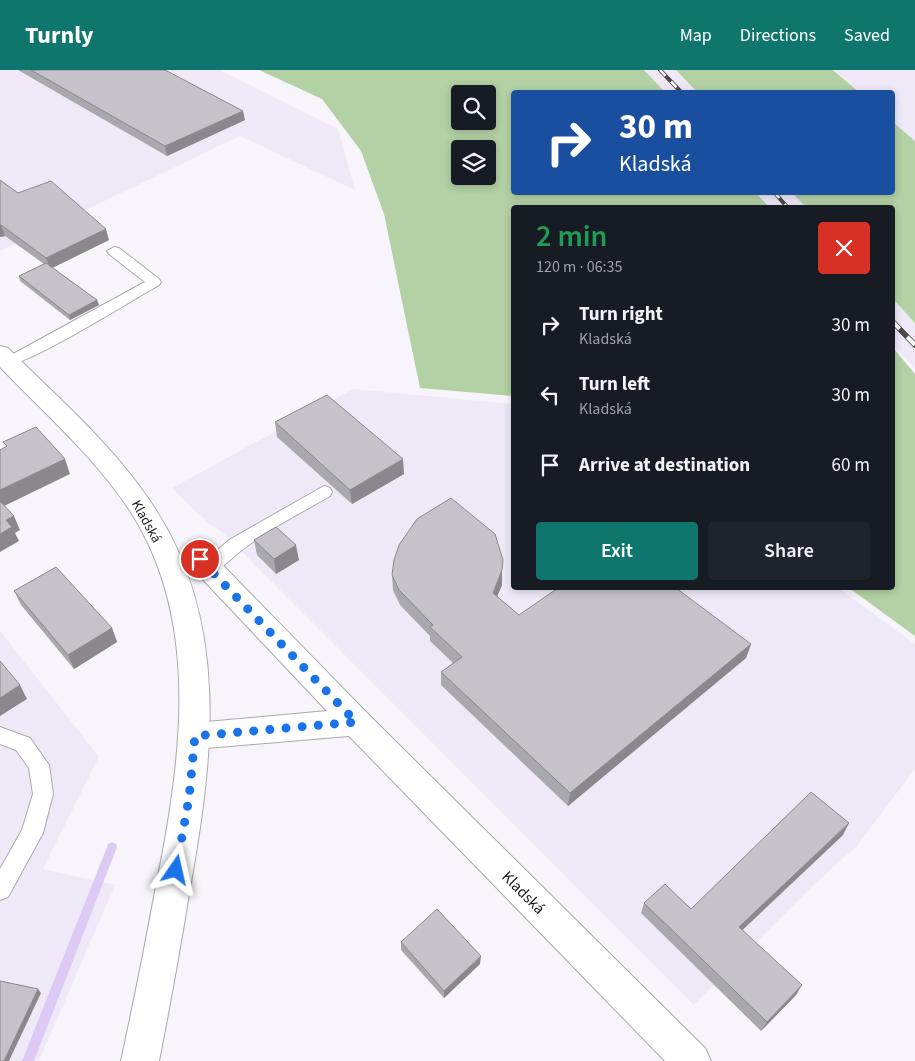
<!DOCTYPE html>
<html lang="en">
<head>
<meta charset="utf-8">
<style>
	body { margin:0; font-family:"Source Sans 3",sans-serif; background:#20242c; color:#f1f3f6; height:100vh; display:flex; flex-direction:column; font-size:19px; white-space:nowrap }
	* { box-sizing:border-box; margin:0 }
	p { font-size:16px; color:#9ea1a6 }
	.icon { flex:none; width:28px; height:28px; fill:none; stroke:currentColor; stroke-width:2; stroke-linecap:round; stroke-linejoin:round }
	.map { position:relative; flex:1; overflow:hidden }
	.panel { position:absolute; left:511px; top:135px; width:384px; height:385px; display:flex; flex-direction:column; background:#171b24; border-radius:5px; box-shadow:0 2px 8px #0003 }
	.panel>* { flex:none }
	.guide { position:absolute; left:511px; top:20px; width:384px; height:105px; border-radius:5px; box-shadow:0 2px 8px #0003; background:#1a4fa0; color:#fff; overflow:hidden }
	.buttons { position:absolute; left:451px; top:15px; display:grid; gap:10px }
	.buttons a { display:grid; place-items:center; width:45px; height:45px; border-radius:5px; background:#171b24; box-shadow:0 2px 8px #0003; font-size:25px }
	.pin { position:absolute; display:grid; place-items:center; width:42px; height:42px; color:#fff; margin:-21px; border:2px solid #fff; border-radius:50%; box-shadow:0 1px 5px #0007 }
	.me { position:absolute; width:55px; margin:-28px; rotate:11deg; stroke-linejoin:round; filter:drop-shadow(0 0 4px #0008) }
	.turn { display:flex; align-items:center; gap:18px; height:105px; padding:0 25px; font-size:22px }
	.turn .icon { width:65px; height:65px; stroke-width:2.5 }
	.turn b { display:block; font-size:35px; line-height:42px }
	.round { display:grid; place-items:center; flex:none; width:52px; height:52px; border-radius:5px; background:#20242c }
	.summary { display:flex; align-items:center; justify-content:space-between; height:85px; padding:0 25px }
	h1 { font-size:30px; font-weight:600; line-height:38px; color:#1e9e55 }
	.primary-button { display:flex; gap:10px; margin-top:auto; padding:10px 25px }
	.primary-button a { flex:1; height:58px; border-radius:5px; background:#0f766e; color:#fff; font-size:20px; font-weight:600; line-height:58px; text-align:center }
	.primary-button a+a { background:#20242c; color:#f1f3f6 }
	ul { padding:0; list-style:none }
	li { display:flex; align-items:center; gap:15px; height:70px; padding:0 25px }
	li div { flex:1 }
	li b { display:block; font-size:19px }
	li em { font-style:normal }
	header { display:flex; align-items:center; gap:30px; box-sizing:border-box; height:70px; padding:0 25px; background:#0f766e; color:#fff }
	header strong { font-size:24px }
	nav { display:flex; gap:28px; margin-inline-start:auto; font-size:18px }
	.map>svg:first-child { display:block }
	.built { fill:#efe9f7 }
	.green { fill:#b3d1a4; fill-rule:evenodd }
	.lines { fill:none; stroke-linecap:round; stroke-linejoin:round }
	.stream { fill:#dccaf5; fill-rule:evenodd }
	.lane-casing { stroke:#aba8ae; stroke-width:2 }
	.street-casing { stroke:#aba8ae; stroke-width:2 }
	.secondary-casing { stroke:#aba8ae; stroke-width:2 }
	.lane { fill:#fff; fill-rule:evenodd }
	.street { fill:#fff; fill-rule:evenodd }
	.secondary { fill:#fff; fill-rule:evenodd }
	.rail-far1-casing { stroke:#4a484c; stroke-width:4 }
	.rail-casing { stroke:#4a484c; stroke-width:5.5 }
	.rail-far1 { stroke:#fff; stroke-width:2.5; stroke-dasharray:8; stroke-linecap:butt }
	.rail { stroke:#fff; stroke-width:4; stroke-dasharray:11; stroke-linecap:butt }
	.wall { fill:#a9a8ad }
	.shaded-wall { fill:#8a888d }
	.building { fill:#c5c3c9; stroke:#8a888d }
	.route { stroke:#1a73e8; stroke-width:9; stroke-dasharray:0 16.2 }
	.labels { text-anchor:middle; stroke-width:4.5; stroke-linejoin:round; paint-order:stroke }
	.street-label { font-size:14px; fill:#1b1a1d; stroke:#fff }
	.near-street-label { font-size:16px; fill:#1b1a1d; stroke:#fff }
</style>
</head>
<body>
<header>
<strong>Turnly</strong>
<nav><a>Map</a><a>Directions</a><a>Saved</a></nav>
</header>
<div class="map">
<svg width="915" height="991" viewBox="0 0 915 991">
	<rect width="100%" height="100%" fill="#f7f4fb"/>
	<g class="built">
		<path d="M0,0H220L338,59L355,120L240,66L0,181Z"/>
		<path d="M644,0H676L697,22H665Z"/>
		<path d="M835,0H915V71L893,51L892,22H860Z"/>
		<path d="M756,123H792L806,137H769Z"/>
		<path d="M892,229L915,253V299L893,274Z"/>
		<path d="M353,319L514,334V518H838L915,574V699L856,777L818,811L694,935L222,462L209,454L172,418Z"/>
		<path d="M0,561L99,687L43,799L115,815L39,991H0Z"/>
	</g>
	<g class="green">
		<path d="M259,0H644L665,22H514V122L756,123L769,137L514,138V326L420,318L384,144L361,81L322,29ZM460,24H488V51H460ZM460,79H488V106H460Z"/>
		<path d="M676,0H833L859,22H697Z"/>
		<path d="M893,52L915,71V253L893,229L892,138L806,137L792,123L892,122Z"/>
		<path d="M893,278L915,304V566L849,518H892Z"/>
	</g>
	<g class="lines">
		<path class="stream" d="M112,772L116,774L117,777L34,991H22L107,777L108,774Z"/>
		<g class="lane-casing">
			<g id="lane">
				<path d="M114,177L119,178L159,209L161,212L159,215C136,228 21,300 4,295L2,292L4,289L145,212L109,184L107,181Z"/>
				<path d="M324,416L330,418L332,422L330,426C296,446 258,464 229,491C220,498 214,506 203,503L200,498L203,493L229,470Z"/>
				<path d="M0,657L30,668L49,695L53,724L43,763L8,827L0,830V799L22,760L33,724L29,698L16,680L0,674Z"/>
			</g>
		</g>
		<g class="street-casing">
			<path id="street" d="M200,479L210,482L367,643L705,978L711,991H665L349,666L195,679L184,675L179,666L184,657L195,653L327,641L190,496L186,489L190,482Z"/>
		</g>
		<g class="secondary-casing">
			<path id="secondary" d="M0,276L8,278C57,327 111,373 150,431C232,551 213,690 189,824C180,880 170,935 159,991H121C133,936 144,881 154,827C179,702 204,559 132,444C97,389 45,344 0,297Z"/>
		</g>
		<use href="#lane" class="lane"/>
		<use href="#street" class="street"/>
		<use href="#secondary" class="secondary"/>
		<g class="rail-far1-casing">
			<g id="rail-far1">
				<path d="M660,0L681,22"/>
				<path d="M774,122L788,138"/>
			</g>
		</g>
		<g class="rail-casing">
			<path id="rail" d="M892,251L915,275"/>
		</g>
		<use href="#rail-far1" class="rail-far1"/>
		<use href="#rail" class="rail"/>
	</g>
	<g class="wall">
		<path d="M18,0H165L245,50L167,86Z"/>
		<path d="M0,110L18,123L109,170L52,198L97,230L99,235L70,250L20,211L19,206L44,194L5,166L0,167Z"/>
		<path d="M275,352L404,404L352,434L277,367Z"/>
		<path d="M254,470L299,490L276,504L257,485Z"/>
		<path d="M392,505L502,515L497,527L519,545L751,574L746,588L568,736L441,615V602L453,593L430,571V566L400,535L393,520Z"/>
		<path d="M14,521L112,558L117,572L74,599L21,535Z"/>
		<path d="M843,765L742,860L796,925L761,961L641,843L644,833L691,839Z"/>
		<path d="M401,872L480,894L444,928L401,880Z"/>
	</g>
	<g class="shaded-wall">
		<path d="M243,41L245,50L167,86L165,76Z"/>
		<path d="M0,155H1L5,166L0,167Z"/>
		<path d="M106,159L109,170L50,199L46,188Z"/>
		<path d="M97,230L99,235L70,250L69,245Z"/>
		<path d="M65,389L70,404L0,438V420Z"/>
		<path d="M403,389L404,404L352,434L350,420Z"/>
		<path d="M14,446L20,460L15,463L19,471L0,482V464L6,450Z"/>
		<path d="M296,475L299,490L276,504L274,489Z"/>
		<path d="M502,500V515L492,538L493,523Z"/>
		<path d="M112,558L117,572L74,599L68,585Z"/>
		<path d="M751,574L746,588L568,736L570,723Z"/>
		<path d="M20,615L27,629L0,646V628Z"/>
		<path d="M849,753L843,765L734,868L739,857Z"/>
		<path d="M481,886L480,894L444,928V921Z"/>
		<path d="M802,915L796,925L761,961L767,952Z"/>
		<path d="M38,919L41,923L9,991H4Z"/>
	</g>
	<g class="building">
		<path d="M31,0H165L243,41L165,76Z"/>
		<path d="M0,110L18,123L51,111L106,159L46,188L1,155H0Z"/>
		<path d="M46,193L97,230L69,245L19,206Z"/>
		<path d="M327,325L403,389L350,420L275,352Z"/>
		<path d="M36,357L65,389L0,420V380L7,376L3,372Z"/>
		<path d="M451,428L495,464L503,490L502,500L493,523L519,545L558,518H676L751,574L570,723L441,602L462,587L430,557L433,555L399,520L392,505L394,490L399,475L417,449Z"/>
		<path d="M0,431L14,446L6,450L12,457L0,464Z"/>
		<path d="M276,457L296,475L274,489L254,470Z"/>
		<path d="M56,497L112,558L68,585L14,521Z"/>
		<path d="M0,591L20,615L0,628Z"/>
		<path d="M811,722L849,753L739,857L802,915L767,952L644,833L665,814L691,839Z"/>
		<path d="M437,839L481,886L444,921L401,872Z"/>
		<path d="M0,911L38,919L4,991H0Z"/>
	</g>
	<g class="lines">
		<path class="route" d="M176,800L189,728L195,666L356,652L200,489"/>
	</g>
	<g class="labels">
		<g class="street-label">
			<text transform="translate(147 451) rotate(61)" y="5">Kladská</text>
		</g>
		<g class="near-street-label">
			<text transform="translate(524 822) rotate(45)" y="6">Kladská</text>
		</g>
	</g>
</svg>
<div class="buttons">
<a><svg class="icon" aria-label="search" viewBox="0 0 24 24"><circle cx="10" cy="10" r="6"/><path d="M15 15l6 6"/></svg></a>
<a><svg class="icon" aria-label="layers" viewBox="0 0 24 24"><path d="M12 4l9 5-9 5-9-5zM3 14l9 5 9-5"/></svg></a>
</div>
<div class="pin" style="left:200px;top:489px;background:#d93025"><svg class="icon" aria-label="arrive" viewBox="0 0 24 24"><path d="M6 21V4h12l-3 4 3 4H6"/></svg></div>
<svg class="me" style="left:176px;top:800px" viewBox="-20 -20 40 40"><path d="M0-17L14 15 0 8-14 15z" fill="#1a73e8" stroke="#fff" stroke-width="4"/></svg>
<div class="guide">
<div class="turn"><svg class="icon" aria-label="right" viewBox="0 0 24 24"><path d="M7 20v-9h11M14 6l5 5-5 5"/></svg><div><b>30 m</b>Kladská</div></div>
</div>
<section class="panel">
<div class="summary"><div><h1>2 min</h1><p>120 m · 06:35</p></div><a class="round" style="background:#d93025;color:#fff"><svg class="icon" aria-label="close" viewBox="0 0 24 24"><path d="M6 6l12 12M18 6L6 18"/></svg></a></div>
<ul>
<li><svg class="icon" aria-label="right" viewBox="0 0 24 24"><path d="M7 20v-9h11M14 6l5 5-5 5"/></svg><div><b>Turn right</b><p>Kladská</p></div><em>30 m</em></li>
<li><svg class="icon" aria-label="left" viewBox="0 0 24 24"><path d="M17 20v-9H6M10 6l-5 5 5 5"/></svg><div><b>Turn left</b><p>Kladská</p></div><em>30 m</em></li>
<li><svg class="icon" aria-label="arrive" viewBox="0 0 24 24"><path d="M6 21V4h12l-3 4 3 4H6"/></svg><div><b>Arrive at destination</b></div><em>60 m</em></li>
</ul>
<div class="primary-button"><a>Exit</a><a>Share</a></div>
</section>
</div>
</body>
</html>
